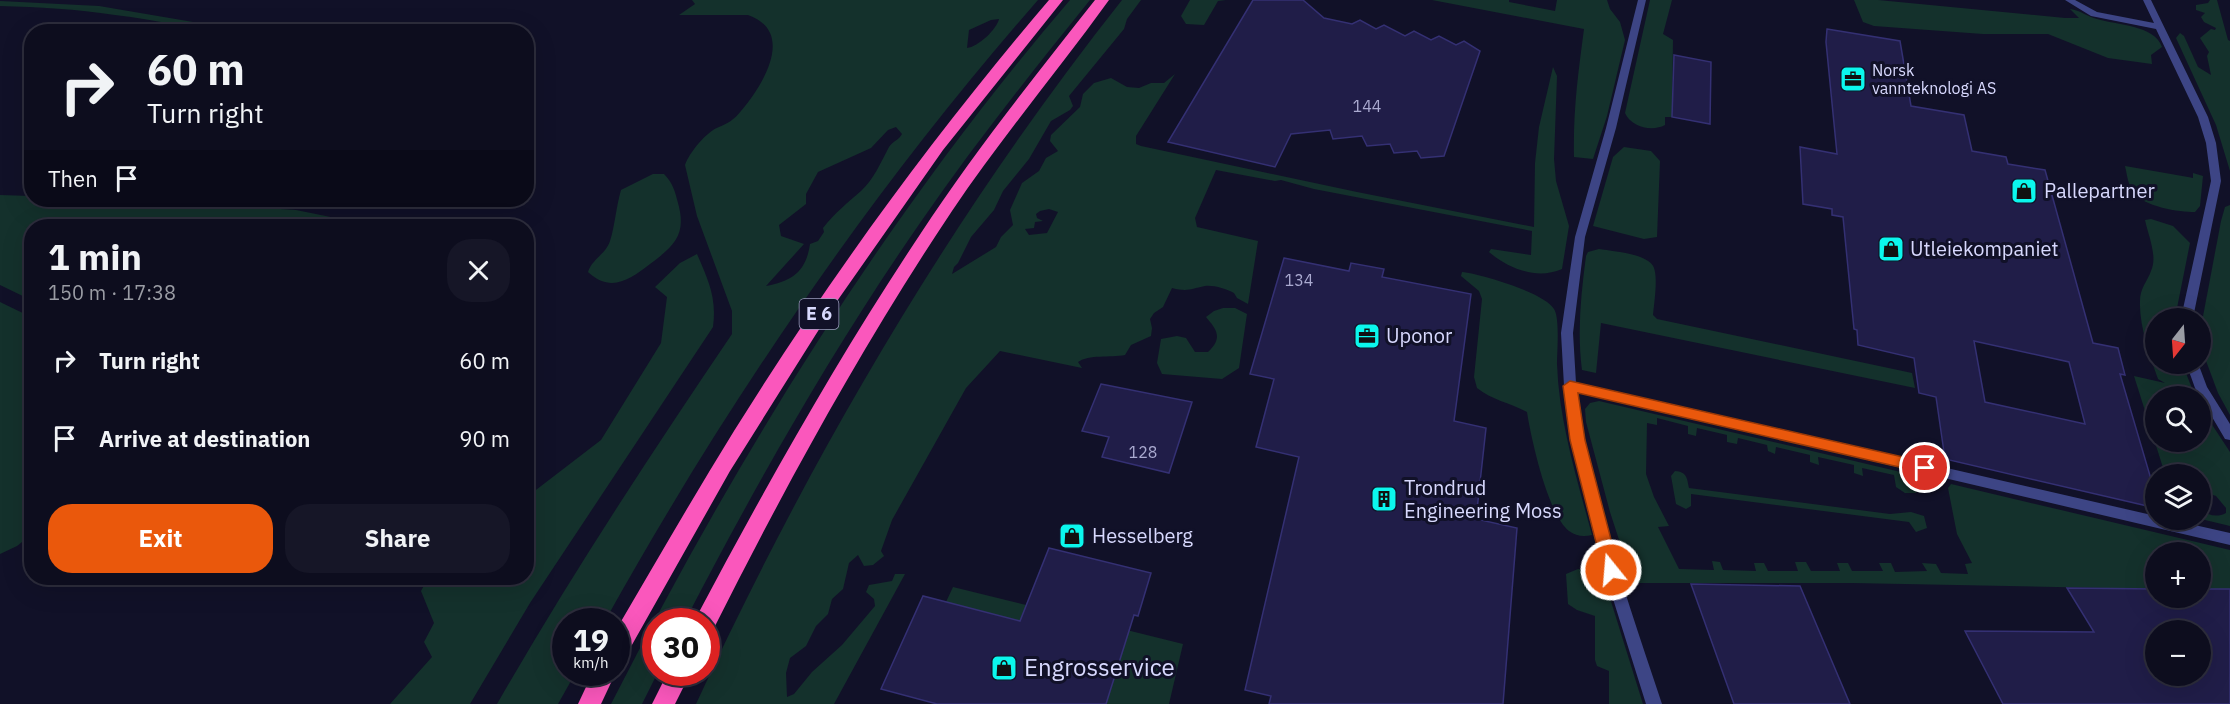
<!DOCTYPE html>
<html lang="en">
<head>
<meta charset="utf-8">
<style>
	body { margin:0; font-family:"IBM Plex Sans",sans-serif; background:#161627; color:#f1f3f6; height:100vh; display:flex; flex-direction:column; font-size:22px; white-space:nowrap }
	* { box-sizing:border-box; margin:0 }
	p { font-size:20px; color:#9a9ca4 }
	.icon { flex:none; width:33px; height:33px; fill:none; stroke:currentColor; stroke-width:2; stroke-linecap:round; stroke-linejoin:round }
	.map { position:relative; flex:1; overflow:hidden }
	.sheet { position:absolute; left:24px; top:219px; width:510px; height:366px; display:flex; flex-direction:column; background:#0d0d1e; border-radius:24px; box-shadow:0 6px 24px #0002,0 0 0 2px #2d2d3c }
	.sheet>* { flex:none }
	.top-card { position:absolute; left:24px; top:24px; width:510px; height:183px; border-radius:24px; box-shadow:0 6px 24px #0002,0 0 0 2px #2d2d3c; background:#0d0d1e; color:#f1f3f6; overflow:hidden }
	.needle { width:39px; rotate:197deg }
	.tools { position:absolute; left:2145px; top:308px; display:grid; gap:12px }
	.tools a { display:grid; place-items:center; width:66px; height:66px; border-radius:50%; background:#0d0d1e; box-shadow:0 6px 24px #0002,0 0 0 2px #2d2d3c; font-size:30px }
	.speed { position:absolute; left:552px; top:608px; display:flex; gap:12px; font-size:30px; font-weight:700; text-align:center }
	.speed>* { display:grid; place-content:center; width:78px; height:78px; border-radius:50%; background:#0d0d1e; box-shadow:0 6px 24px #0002,0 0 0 2px #2d2d3c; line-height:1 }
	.speed small { font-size:15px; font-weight:400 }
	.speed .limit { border:9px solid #d22; background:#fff; color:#111 }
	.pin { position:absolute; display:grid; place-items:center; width:51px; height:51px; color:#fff; margin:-26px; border:3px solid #fff; border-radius:50%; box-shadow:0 2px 6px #0007 }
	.me { position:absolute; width:66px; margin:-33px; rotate:343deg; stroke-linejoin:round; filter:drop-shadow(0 0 4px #0008) }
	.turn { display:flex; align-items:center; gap:21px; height:126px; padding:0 24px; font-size:27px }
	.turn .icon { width:78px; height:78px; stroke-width:2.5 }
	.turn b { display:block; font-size:42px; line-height:51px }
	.then { display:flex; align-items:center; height:57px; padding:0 24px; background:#0003; gap:12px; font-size:22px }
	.round { display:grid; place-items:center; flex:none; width:63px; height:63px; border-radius:24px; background:#161627 }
	.overview { display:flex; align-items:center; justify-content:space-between; height:102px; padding:0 24px }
	h1 { font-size:36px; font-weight:700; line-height:45px }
	.button { display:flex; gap:12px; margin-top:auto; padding:12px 24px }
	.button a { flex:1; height:69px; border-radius:24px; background:#ea580c; color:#fff; font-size:24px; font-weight:700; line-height:69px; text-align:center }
	.button a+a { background:#161627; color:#f1f3f6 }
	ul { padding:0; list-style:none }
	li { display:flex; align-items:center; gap:18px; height:78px; padding:0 24px }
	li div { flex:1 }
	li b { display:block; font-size:22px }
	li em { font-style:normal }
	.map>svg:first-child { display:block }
	.green { fill:#14312c; fill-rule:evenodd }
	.building { fill:#201d48; stroke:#343073; stroke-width:1.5; fill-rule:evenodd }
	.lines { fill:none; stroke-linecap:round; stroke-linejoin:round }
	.minor { fill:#3d4585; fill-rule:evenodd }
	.motorway { fill:#fa57bc; fill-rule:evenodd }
	.route { fill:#ea580c; stroke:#983908; stroke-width:1.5 }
	.labels { text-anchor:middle; stroke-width:6; stroke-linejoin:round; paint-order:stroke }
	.far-poi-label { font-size:16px; fill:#d8d9fe; stroke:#111128; text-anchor:start }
	.number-label { font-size:16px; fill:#aaaad0 }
	.shield { fill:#111128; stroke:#9c9dbe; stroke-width:1.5 }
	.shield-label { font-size:18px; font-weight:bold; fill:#d8d9fe }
	.poi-label { font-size:20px; fill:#d8d9fe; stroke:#111128; text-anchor:start }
	.near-poi-label { font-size:24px; fill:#d8d9fe; stroke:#111128; text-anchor:start }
</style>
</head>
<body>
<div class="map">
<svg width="2230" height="704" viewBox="0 0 2230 704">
	<rect width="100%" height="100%" fill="#111128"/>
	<g class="green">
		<path d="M692,0H1038C871,191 728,400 605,621H566V672H576L558,704H497C570,577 650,455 732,334V311L697,216L685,165C689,153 707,131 719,127C727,124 735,119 741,111C763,85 796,32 748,15H679L695,4ZM999,19C997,29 978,47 967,48L969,30L991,20ZM896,127L902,134C899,140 893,141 889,147C881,162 874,179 861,191C847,203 835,213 823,228L824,232L818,241L810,244C806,272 792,281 766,286L804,244L781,236L779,225L806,204V194L818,172L871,148L888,130Z"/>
		<path d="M1070,0H1090C1031,73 973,146 920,223C832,350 756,484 685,621H656V672H658L642,704H611C738,455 887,213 1070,0Z"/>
		<path d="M1122,0H1141L1127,19L1124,29L1069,96L1073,106L1070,110L1051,121L1029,159L1003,191L994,210L971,237L958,263L954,267L952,274L996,247L1001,237L1013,225L1010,210L1022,183L1039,171L1046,158L1058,151L1050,141L1051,135L1080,107L1083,94L1094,83L1111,78L1127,87L1139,88L1151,83H1164L1175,74L1136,136V144L1141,146L1357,192L1534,227L1535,163L1539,127L1553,67L1557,76L1554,159L1556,181L1569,226L1562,269C1537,280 1509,269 1489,252L1491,249L1531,255L1532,231L1314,189L1281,180L1275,181L1216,170L1195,218L1197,227L1258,241L1248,304L1237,298L1234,293C1226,289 1214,285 1205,286C1190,289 1188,292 1172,288L1163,307L1154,313L1150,319L1152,328L1151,336L1131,345L1125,355C1110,358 1089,354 1078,362L1082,368L1000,351L966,388L892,520L881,551L884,556L873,565L864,566L858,555L849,563L843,589L832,599L828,614L816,626L806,646L790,658L786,673L787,697L794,694L812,672L842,645L875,606L874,599L866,592L869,585L892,581L895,574H905L834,704H696C812,454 951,216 1122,0ZM1049,209L1058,212L1047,233L1029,235L1025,229L1034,228L1035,222L1043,221L1037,218L1036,214L1040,211Z"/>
		<path d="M1190,0H1226L1218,1L1204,25L1186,24L1181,16Z"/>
		<path d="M1432,0H1509V2L1555,11L1557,0H1607L1610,9L1620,22L1625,40L1607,116L1593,159L1574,157C1573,110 1578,75 1584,29Z"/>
		<path d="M1650,0H1672L1663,34L1673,40L1672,117H1665V125C1652,132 1631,127 1625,113Z"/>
		<path d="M1854,0H1878L2065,18H2079L2070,9C2080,10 2088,17 2097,19C2116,25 2155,25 2162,47L2151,55L2152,64L2108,58L2048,34H1983L1874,26L1863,22Z"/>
		<path d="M2210,0H2217L2228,40L2230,41V171L2216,125L2176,38L2180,33L2184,36L2198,67L2211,75L2207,56L2209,52L2200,38L2211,29L2215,30L2216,28L2204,22L2201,17L2205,13L2196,10V5L2208,3Z"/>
		<path d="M0,1L99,6L246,31C202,32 159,20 115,15C76,9 39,7 0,6Z"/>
		<path d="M1624,147L1651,151L1660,161L1657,237L1644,239L1593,226L1613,157Z"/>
		<path d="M2125,166L2188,177L2193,178V173L2203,176L2200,206L2195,212C2179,212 2144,207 2133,192C2128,185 2127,174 2125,166Z"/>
		<path d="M653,174H664C673,183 675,192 678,203C687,235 674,246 650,264C629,280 611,293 588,272C592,259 606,254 610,241C615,225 616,207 621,190Z"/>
		<path d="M0,195L31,196L32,200L154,201L296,210L375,226H32L31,300L0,285Z"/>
		<path d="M2230,205V415L2218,393L2202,350L2201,327L2221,221L2225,207Z"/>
		<path d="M2151,219L2173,226L2190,243L2175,318H2156V363H2182L2195,396H2156V441H2200L2201,408L2230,452V526L2201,519V510C2208,515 2217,518 2226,513V508L2216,496L2201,491L2200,474H2165L2134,376L2165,383L2158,379C2150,356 2139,326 2140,301C2140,288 2147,282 2151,271C2158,256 2148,235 2145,220Z"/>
		<path d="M1599,249C1612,251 1650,254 1654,268C1658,279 1654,304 1653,315L1657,319L1912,373L1915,388L1601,323L1596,373L1582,370C1577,332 1581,294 1586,256L1588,252Z"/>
		<path d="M697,254C708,280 717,297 713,327L530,603L470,704H390L432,657L424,642L434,623L421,591L428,578H526L527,501L532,493L601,440L661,343L667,297L655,287L680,263Z"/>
		<path d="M1462,272C1481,274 1545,293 1554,309C1560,318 1557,352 1557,364C1559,422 1577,479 1592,535C1583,537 1576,536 1569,531C1548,515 1531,438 1527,412C1510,403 1492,400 1477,388L1474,377L1482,299L1479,291L1461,276Z"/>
		<path d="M0,302L31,317L32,534L17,546L0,554Z"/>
		<path d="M1223,308H1235L1247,314L1239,368L1222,379L1162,374L1157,363L1161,339L1177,336L1186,338L1195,352H1208C1223,338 1217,330 1206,317L1214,311Z"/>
		<path d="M1599,401L1905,473L1918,484L1916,493H1905L1896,487L1894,475L1862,468L1863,476L1854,473V465L1818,457L1819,465L1810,462V455L1776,447L1775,454L1768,451L1767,445L1738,438L1737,444L1727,442V435L1697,428L1696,436L1688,434V426L1657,418V425L1647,423L1646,474L1654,497L1669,526L1658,527L1679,569L1714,570L1712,561L1720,562L1723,570L1756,571L1754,563H1764L1768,571H1798L1795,562H1806L1811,571H1840L1837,563H1848L1852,571H1883L1879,563H1891L1895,572L1927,571L1922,563L1936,564L1941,573L1968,574L1965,564L1972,563L1957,534L1948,488L1951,484L2230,550V589H2201L2200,552H2156L2155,589L1852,583H1633L1610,512L1586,422L1585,409L1590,403Z"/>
		<path d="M1675,471C1687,472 1687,478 1689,488L1890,514L1911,512L1924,516L1927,528L1916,532L1909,522L1691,494V506L1686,509L1676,504L1671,476Z"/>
		<path d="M1578,569L1590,570L1604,579L1643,704H1609V671L1597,666L1595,660V616L1577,610L1568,604L1566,574Z"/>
		<path d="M953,587L1183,644L1169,704H1106L946,602Z"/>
	</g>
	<g class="building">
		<path d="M1253,0H1303L1324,18L1352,24L1360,20L1376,29L1384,25L1405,36L1414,31L1431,40L1439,36L1456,45L1464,41L1480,51L1444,156L1421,158L1417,151L1394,153L1390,144L1367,146L1362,136L1333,139L1330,130L1291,134L1275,167L1168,142Z"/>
		<path d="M1827,29L1900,41L1911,106L1964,115L1972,151L2006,157L2008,164L2045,170L2093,343L2118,348L2125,375L2120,374L2156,496V508L1945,459L1936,397L1919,393L1914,358L1858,345L1857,330L1854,329L1843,217L1832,215V209L1803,204L1800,147L1837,154L1826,42ZM1974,341L2069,362L2085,424L1985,402Z"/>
		<path d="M1674,55L1711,62L1710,124L1672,117Z"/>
		<path d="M1284,258L1349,271L1351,263L1384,269L1382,277L1471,294L1454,421L1486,428L1476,519L1517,528L1503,704H1269L1271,696L1245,690L1299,457L1256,447L1274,379L1250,374Z"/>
		<path d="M1101,384L1192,402L1169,473L1102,457L1109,437L1082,431Z"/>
		<path d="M1049,548L1151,573L1138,616L1134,615L1106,704H937L881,689L923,596L1020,621Z"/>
		<path d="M1691,584L1800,586L1850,704H1734Z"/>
		<path d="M2067,588L2156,589V597H2200V589H2230V704H2003L1965,631L2094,632ZM2156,630H2200V675H2156Z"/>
	</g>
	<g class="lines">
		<g class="minor">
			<path d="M1638,0H1646L1616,128L1585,237L1573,333L1576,383L2156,516V519H2168L2230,533V545L1577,392C1591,499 1628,601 1662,704H1646L1597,548L1571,440L1564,386L1561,333L1575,237L1606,128Z"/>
			<path d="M2065,0H2075L2097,12L2154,23L2143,0H2151L2208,117L2216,143L2221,181L2193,318H2181L2211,181L2206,143L2198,117L2156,29L2091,16Z"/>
			<path d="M2186,363H2198L2207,387L2230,424V440L2225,439L2195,388Z"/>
		</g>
		<g class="motorway">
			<path d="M1049,0H1063L943,150L835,304L730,471L624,659L616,662V630C655,564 693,497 734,431C828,280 933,136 1049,0Z"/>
			<path d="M1095,0H1109C1058,71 1001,138 952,211C863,344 786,485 714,628L706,630V621H695L698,614C767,484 839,356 921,233C974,152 1035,76 1095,0Z"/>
			<path d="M593,672H616L601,704H578Z"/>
			<path d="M668,672H691L675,704H652Z"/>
		</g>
	</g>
	<path class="route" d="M1570,381L1925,462L1930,463L1932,468L1930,472L1925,473L1578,393L1585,440L1619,570L1617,575L1611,577L1606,575L1603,570L1570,440L1563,386Z"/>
	<defs>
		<g id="office-square" transform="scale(1.35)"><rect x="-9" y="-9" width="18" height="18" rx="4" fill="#0bf7ed" stroke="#111128"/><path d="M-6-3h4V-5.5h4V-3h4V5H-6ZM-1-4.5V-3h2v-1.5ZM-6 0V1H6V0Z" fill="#111"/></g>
		<g id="shop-square" transform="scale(1.35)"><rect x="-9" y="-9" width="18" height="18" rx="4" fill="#0bf7ed" stroke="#111128"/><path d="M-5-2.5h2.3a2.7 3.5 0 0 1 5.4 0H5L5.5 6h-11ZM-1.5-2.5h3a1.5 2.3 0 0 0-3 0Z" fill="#111"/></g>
		<g id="building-square" transform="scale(1.35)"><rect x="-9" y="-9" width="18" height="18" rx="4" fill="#0bf7ed" stroke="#111128"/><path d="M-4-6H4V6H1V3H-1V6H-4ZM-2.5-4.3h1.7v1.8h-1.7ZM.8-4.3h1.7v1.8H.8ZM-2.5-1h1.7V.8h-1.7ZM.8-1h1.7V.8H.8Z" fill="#111"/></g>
	</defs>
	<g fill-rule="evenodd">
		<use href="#office-square" x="1853" y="79"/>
		<use href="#shop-square" x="2024" y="191"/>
		<use href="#shop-square" x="1891" y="249"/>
		<use href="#office-square" x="1367" y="336"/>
		<use href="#building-square" x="1384" y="499"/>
		<use href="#shop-square" x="1072" y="536"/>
		<use href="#shop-square" x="1004" y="668"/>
	</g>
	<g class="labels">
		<g class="far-poi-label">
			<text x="1872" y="76">Norsk<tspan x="1872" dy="18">vannteknologi AS</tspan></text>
		</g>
		<g class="number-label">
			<text x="1367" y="112">144</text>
			<text x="1299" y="286">134</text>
			<text x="1143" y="458">128</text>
		</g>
		<rect class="shield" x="799.5" y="299" width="39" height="30" rx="4.5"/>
		<g class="shield-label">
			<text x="819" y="320">E 6</text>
		</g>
		<g class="poi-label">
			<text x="2044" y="198">Pallepartner</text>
			<text x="1910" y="256">Utleiekompaniet</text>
			<text x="1386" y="343">Uponor</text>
			<text x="1404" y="495">Trondrud<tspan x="1404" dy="23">Engineering Moss</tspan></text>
			<text x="1092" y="543">Hesselberg</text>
		</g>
		<g class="near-poi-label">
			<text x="1024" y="676">Engrosservice</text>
		</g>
	</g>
</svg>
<div class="tools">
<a><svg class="needle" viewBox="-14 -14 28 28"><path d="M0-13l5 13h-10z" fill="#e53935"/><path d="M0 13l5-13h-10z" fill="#9a9ca4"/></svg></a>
<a><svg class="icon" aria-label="search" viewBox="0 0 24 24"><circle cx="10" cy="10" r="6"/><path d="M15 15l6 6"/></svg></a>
<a><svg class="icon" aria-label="layers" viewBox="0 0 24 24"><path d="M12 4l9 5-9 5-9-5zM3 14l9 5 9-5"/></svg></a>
<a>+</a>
<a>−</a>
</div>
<div class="speed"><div>19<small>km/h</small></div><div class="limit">30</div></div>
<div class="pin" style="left:1925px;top:468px;background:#d93025"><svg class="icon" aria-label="arrive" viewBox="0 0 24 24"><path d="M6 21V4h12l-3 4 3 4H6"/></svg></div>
<svg class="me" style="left:1611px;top:570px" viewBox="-20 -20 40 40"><circle r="17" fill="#ea580c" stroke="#fff" stroke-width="3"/><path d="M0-11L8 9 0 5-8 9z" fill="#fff"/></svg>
<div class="top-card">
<div class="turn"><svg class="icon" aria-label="right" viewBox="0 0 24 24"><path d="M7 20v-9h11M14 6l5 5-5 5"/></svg><div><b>60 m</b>Turn right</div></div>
<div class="then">Then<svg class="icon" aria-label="arrive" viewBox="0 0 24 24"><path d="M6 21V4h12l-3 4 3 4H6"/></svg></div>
</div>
<section class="sheet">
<div class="overview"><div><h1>1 min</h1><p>150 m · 17:38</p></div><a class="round"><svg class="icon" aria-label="close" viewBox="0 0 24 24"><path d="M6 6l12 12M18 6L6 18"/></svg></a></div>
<ul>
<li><svg class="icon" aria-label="right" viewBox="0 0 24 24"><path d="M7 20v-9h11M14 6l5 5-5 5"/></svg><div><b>Turn right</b></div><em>60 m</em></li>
<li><svg class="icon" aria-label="arrive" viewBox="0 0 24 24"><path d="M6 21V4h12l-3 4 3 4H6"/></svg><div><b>Arrive at destination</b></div><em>90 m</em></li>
</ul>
<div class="button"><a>Exit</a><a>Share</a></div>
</section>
</div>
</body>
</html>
